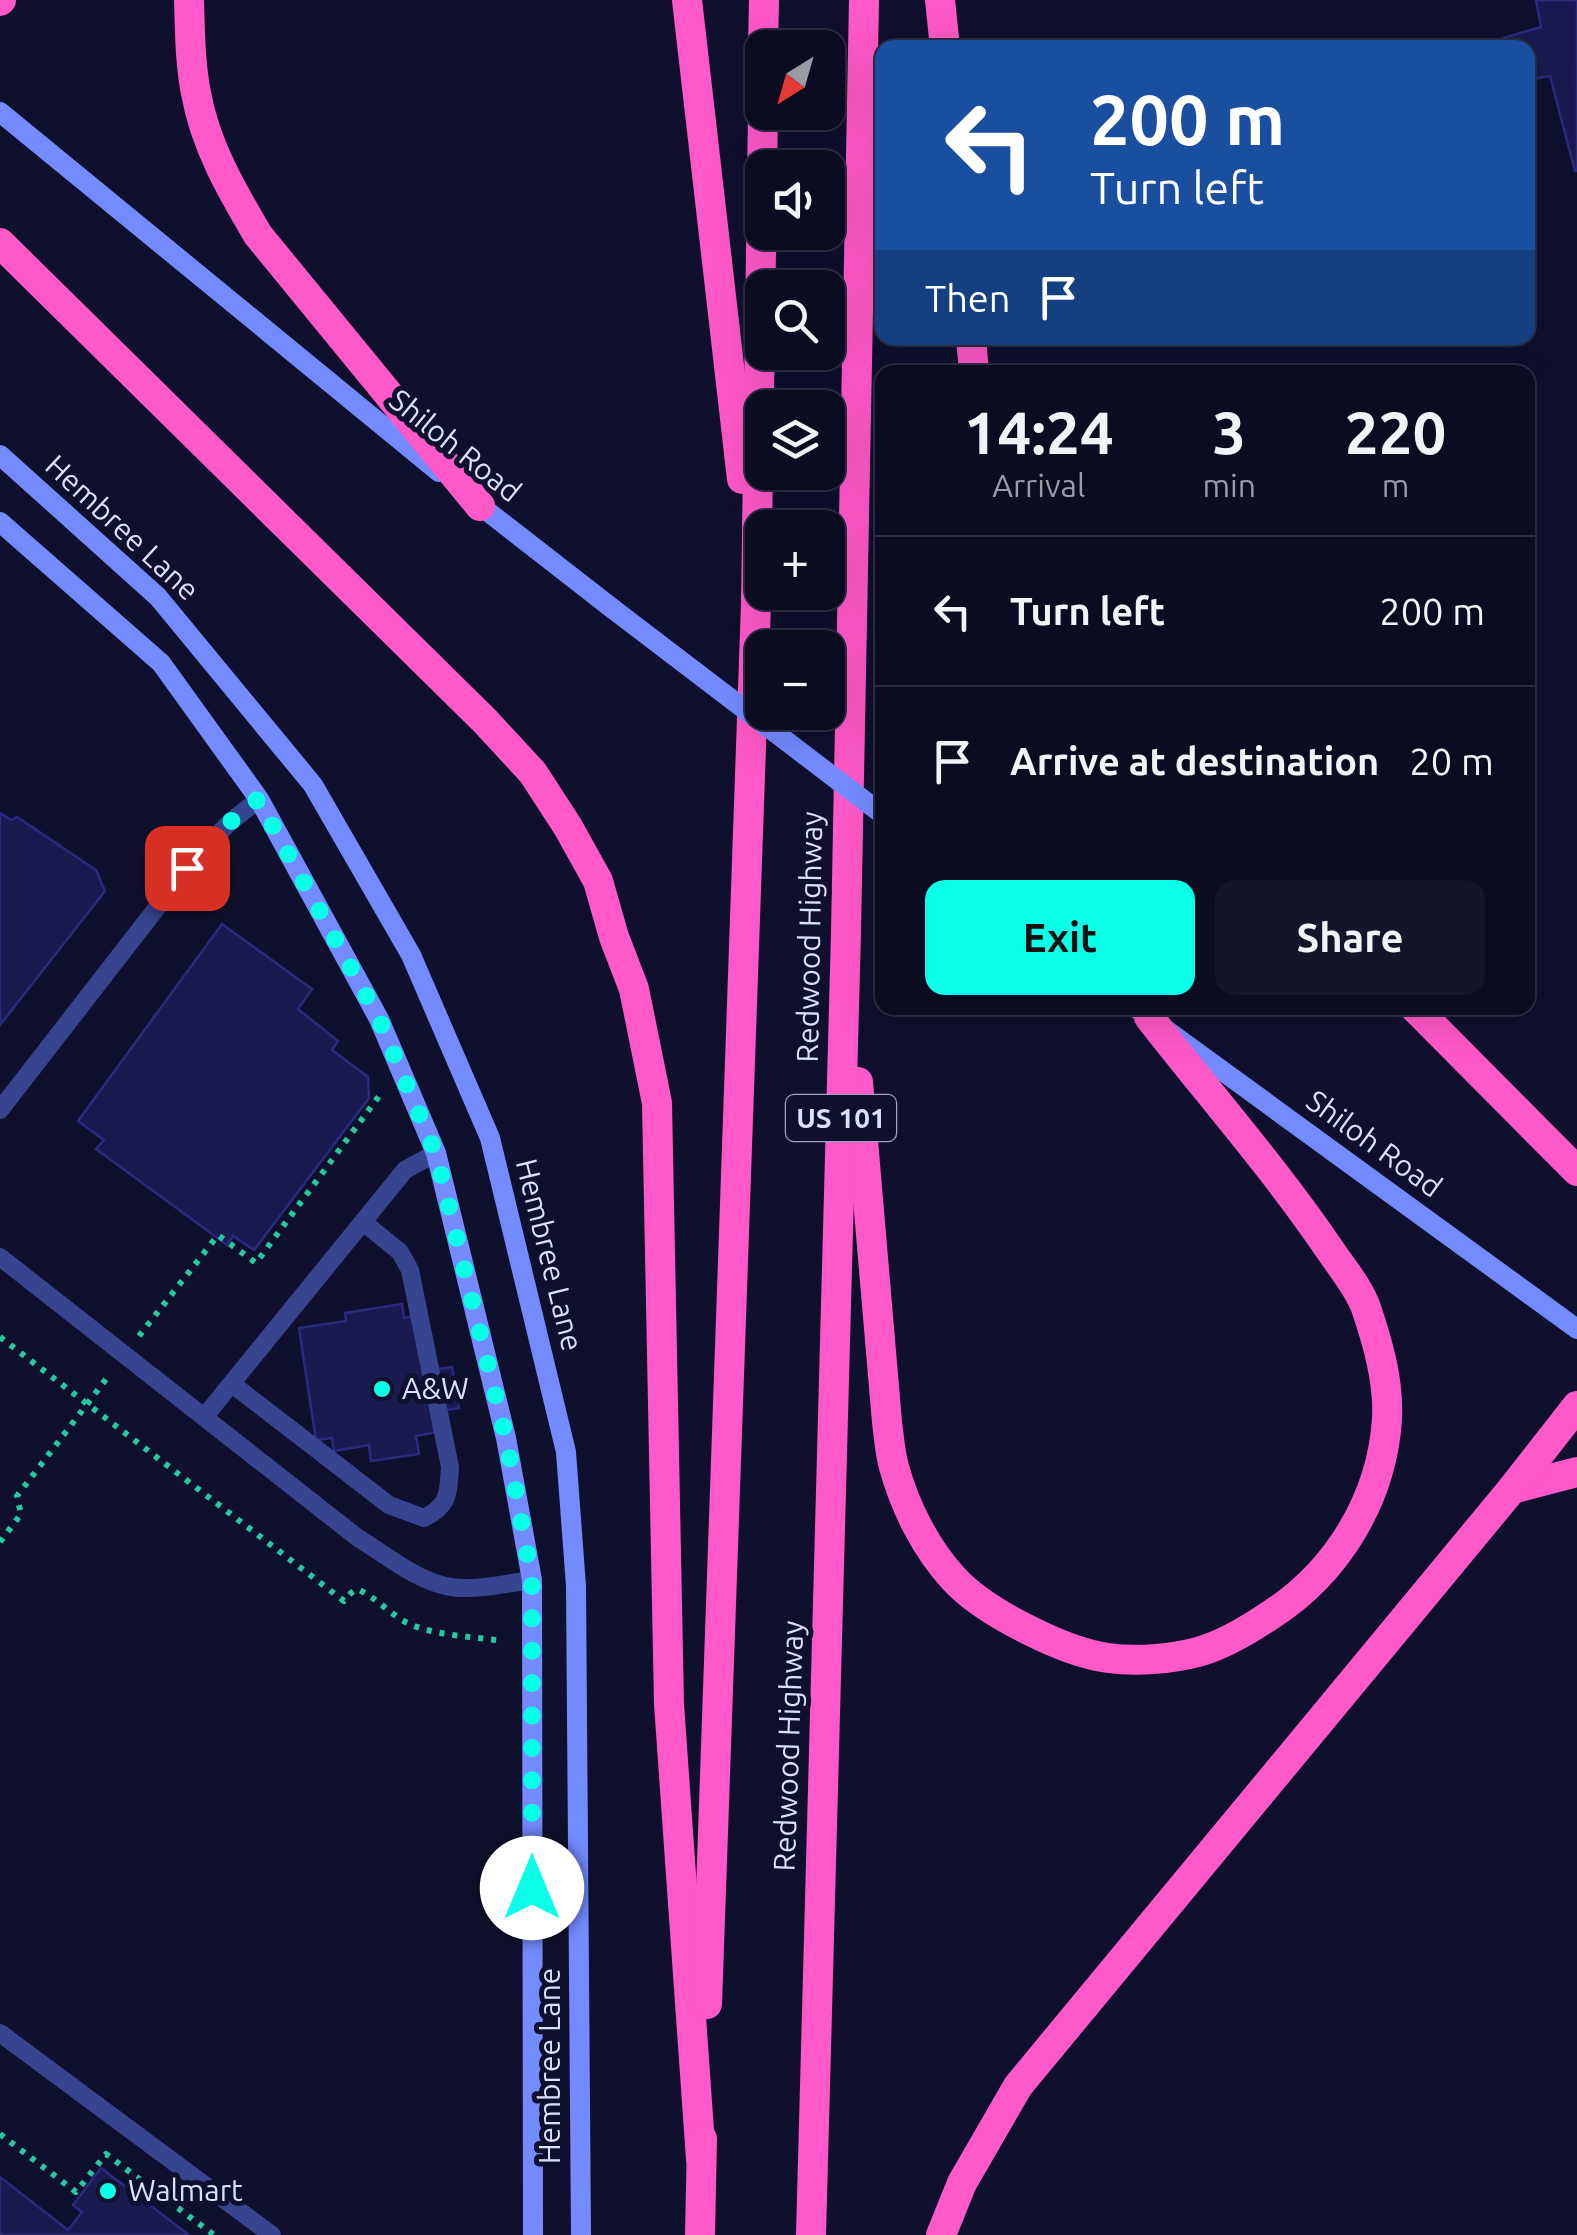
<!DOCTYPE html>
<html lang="en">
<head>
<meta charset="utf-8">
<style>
	body { margin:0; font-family:Ubuntu,sans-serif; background:#14152a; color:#f1f3f6; height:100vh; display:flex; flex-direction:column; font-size:38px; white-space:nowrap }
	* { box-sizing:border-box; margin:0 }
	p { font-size:32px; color:#9a9ba5 }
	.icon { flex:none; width:55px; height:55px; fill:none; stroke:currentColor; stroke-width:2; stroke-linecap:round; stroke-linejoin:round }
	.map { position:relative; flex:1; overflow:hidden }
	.details { position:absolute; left:875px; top:365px; width:660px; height:650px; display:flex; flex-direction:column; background:#0b0c22; border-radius:20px; box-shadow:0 10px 40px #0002,0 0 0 2px #2b2c40 }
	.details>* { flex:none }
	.guide { position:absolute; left:875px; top:40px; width:660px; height:305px; border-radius:20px; box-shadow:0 10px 40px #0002,0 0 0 2px #2b2c40; background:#1a4fa0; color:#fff; overflow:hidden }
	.needle { width:65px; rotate:217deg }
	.fabs { position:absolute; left:745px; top:30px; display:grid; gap:20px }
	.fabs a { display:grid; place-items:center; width:100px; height:100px; border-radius:20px; background:#0b0c22; box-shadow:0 10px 40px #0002,0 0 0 2px #2b2c40; font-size:50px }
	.pin { position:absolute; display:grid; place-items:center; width:85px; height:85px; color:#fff; margin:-42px; border-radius:20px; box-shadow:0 5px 15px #0006 }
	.me { position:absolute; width:110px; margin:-55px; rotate:0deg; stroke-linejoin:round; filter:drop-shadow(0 0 8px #0008) }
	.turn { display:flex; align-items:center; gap:35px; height:210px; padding:0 50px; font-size:45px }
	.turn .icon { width:130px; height:130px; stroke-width:2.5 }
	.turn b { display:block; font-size:70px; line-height:85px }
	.then { display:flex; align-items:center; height:95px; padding:0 50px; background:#0003; gap:20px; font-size:38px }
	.eta { display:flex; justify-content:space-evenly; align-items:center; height:170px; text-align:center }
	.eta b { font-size:60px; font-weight:700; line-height:70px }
	.cta { display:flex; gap:20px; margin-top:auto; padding:20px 50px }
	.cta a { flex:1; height:115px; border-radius:20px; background:#09ffe8; color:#111; font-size:40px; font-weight:700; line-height:115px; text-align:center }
	.cta a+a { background:#14152a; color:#f1f3f6 }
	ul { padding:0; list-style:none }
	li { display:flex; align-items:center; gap:30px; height:150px; padding:0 50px; border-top:2px solid #2b2c40 }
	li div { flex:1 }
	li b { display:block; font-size:38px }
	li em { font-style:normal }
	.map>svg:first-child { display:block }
	.building { fill:#1a1a51; stroke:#2a2a7f; stroke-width:2.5 }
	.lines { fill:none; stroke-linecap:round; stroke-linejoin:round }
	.path { stroke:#26caa0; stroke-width:6; stroke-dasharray:5 8; stroke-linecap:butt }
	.lane { stroke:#374591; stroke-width:18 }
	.secondary { stroke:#748bff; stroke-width:20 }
	.highway { stroke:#ff58c8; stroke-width:30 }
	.secondary-bridge { stroke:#748bff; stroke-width:20 }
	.route { stroke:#09ffe8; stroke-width:18; stroke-dasharray:0 32.4 }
	.poi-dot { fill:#09ffe8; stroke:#0f102e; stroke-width:4 }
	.labels { text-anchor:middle; stroke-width:10; stroke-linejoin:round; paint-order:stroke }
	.shield { fill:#0f102e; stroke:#9fa1c0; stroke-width:2.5 }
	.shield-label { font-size:28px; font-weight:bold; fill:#dddfff }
	.street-label { font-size:30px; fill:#dddfff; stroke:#0f102e }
	.poi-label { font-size:30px; fill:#dddfff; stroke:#0f102e; text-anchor:start }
</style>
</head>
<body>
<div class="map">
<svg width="1577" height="2235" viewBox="0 0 1577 2235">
	<rect width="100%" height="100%" fill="#0f102e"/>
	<g class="building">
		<path d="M1536,0H1577V171H1575L1550,76L1528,80V48H1506L1503,38L1541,27Z"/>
		<path d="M0,813L11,820L17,817L96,870L105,891L0,1025Z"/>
		<path d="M222,924L312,989L298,1009L338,1041L332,1050L368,1077L369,1098L254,1250L233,1236L227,1245L96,1149L104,1140L78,1121Z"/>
		<path d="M402,1304L404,1318L415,1316L424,1371L452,1367L459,1408L434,1412L437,1432L416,1436L419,1454L371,1461L369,1445L334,1451L332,1438L316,1440L299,1328L346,1321L345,1313Z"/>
		<path d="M101,2168L189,2235H0V2177L68,2230L82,2212L73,2205Z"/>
	</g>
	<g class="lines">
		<g class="path">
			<path d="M139,1336L218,1235L256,1263L382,1092"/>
			<path d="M0,1337L344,1601L351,1593L357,1589C375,1597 386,1610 402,1620C429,1636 471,1636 502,1641"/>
			<path d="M0,1542L21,1514L17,1496L110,1374"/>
			<path d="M0,2134L76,2192L106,2154L214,2235"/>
		</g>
		<g class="lane">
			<path d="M0,1110L197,856L229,823L259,799"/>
			<path d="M0,1257L358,1538C386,1555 418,1582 451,1587C475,1591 508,1583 532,1580"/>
			<path d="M232,1384L389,1505L424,1518C450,1505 448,1493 450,1467L410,1270L400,1252L363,1222"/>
			<path d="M205,1416L405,1170L436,1153"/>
			<path d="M0,2033L272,2235"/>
		</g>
		<g class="secondary">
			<path d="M0,112L439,472"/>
			<path d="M0,455L158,597L313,785L411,955L490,1138L566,1452L576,1586L581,2235"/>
			<path d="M473,500L613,609"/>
			<path d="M0,522L161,663L259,799L379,1019L436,1153L506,1438L532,1580L533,2235"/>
			<path d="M1136,1008L1577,1329"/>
		</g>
		<g class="highway">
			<path d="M189,0C190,31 190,63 196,93C205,145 232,191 258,235L480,506"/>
			<path d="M687,0L742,479"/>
			<path d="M940,0L945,48"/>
			<path d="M0,1L1,0"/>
			<path d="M763,48L764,0"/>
			<path d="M0,243L485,721L533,773L568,827L598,881L614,937L634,989L657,1103L669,1704L701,2159"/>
			<path d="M971,338L974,372"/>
			<path d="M1415,1008L1577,1171"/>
			<path d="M858,1082L887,1422C889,1437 890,1453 894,1467C905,1507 926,1549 954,1579C984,1612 1064,1652 1108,1658C1136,1662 1171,1659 1198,1652C1224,1645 1250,1629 1272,1614C1338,1571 1382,1498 1387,1419C1389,1382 1378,1343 1366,1308C1359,1288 1342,1268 1330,1250C1275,1169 1209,1094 1149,1017"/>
			<path d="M1512,1489L1577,1472"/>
			<path d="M707,2004L756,604L763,112"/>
			<path d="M700,2235L702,2139"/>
			<path d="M811,2235L846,933L864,0"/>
			<path d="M941,2235L962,2183L1018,2086L1512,1489L1577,1406"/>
		</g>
		<path class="secondary-bridge" d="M613,609L882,814"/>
	</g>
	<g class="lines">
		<path class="route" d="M187,868L229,823L258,799L379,1019L436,1154L506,1438L532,1580V1888"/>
	</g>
	<g class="poi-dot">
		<circle cx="382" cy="1389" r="10"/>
		<circle cx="108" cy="2191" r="10"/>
	</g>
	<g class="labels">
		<rect class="shield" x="786" y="1095" width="110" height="46" rx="8"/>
		<g class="shield-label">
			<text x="841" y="1128">US 101</text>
		</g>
		<g class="street-label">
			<text transform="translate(455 446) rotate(39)" y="10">Shiloh Road</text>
			<text transform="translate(122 528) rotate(43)" y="10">Hembree Lane</text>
			<text transform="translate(810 937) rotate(-89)" y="10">Redwood Highway</text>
			<text transform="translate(1374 1144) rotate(36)" y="10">Shiloh Road</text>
			<text transform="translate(549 1255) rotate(76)" y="10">Hembree Lane</text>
			<text transform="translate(789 1746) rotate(-88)" y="10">Redwood Highway</text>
			<text transform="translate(550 2066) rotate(-90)" y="10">Hembree Lane</text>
		</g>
		<g class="poi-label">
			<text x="402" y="1399">A&amp;W</text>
			<text x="128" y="2201">Walmart</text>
		</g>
	</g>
</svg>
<div class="fabs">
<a><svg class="needle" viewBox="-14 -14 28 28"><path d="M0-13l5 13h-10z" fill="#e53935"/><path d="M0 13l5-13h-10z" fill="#9a9ba5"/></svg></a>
<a><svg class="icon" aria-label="sound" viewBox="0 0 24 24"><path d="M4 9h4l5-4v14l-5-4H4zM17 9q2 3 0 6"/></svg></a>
<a><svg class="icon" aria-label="search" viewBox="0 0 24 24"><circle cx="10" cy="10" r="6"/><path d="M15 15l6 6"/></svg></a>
<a><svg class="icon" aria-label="layers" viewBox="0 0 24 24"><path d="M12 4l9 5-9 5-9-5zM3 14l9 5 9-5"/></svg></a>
<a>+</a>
<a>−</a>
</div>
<div class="pin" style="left:187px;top:868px;background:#d93025"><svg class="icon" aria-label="arrive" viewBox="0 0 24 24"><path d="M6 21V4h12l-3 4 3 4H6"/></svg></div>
<svg class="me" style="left:532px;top:1888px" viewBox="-20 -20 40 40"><circle r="19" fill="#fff"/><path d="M0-13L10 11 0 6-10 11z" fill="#09ffe8"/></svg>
<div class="guide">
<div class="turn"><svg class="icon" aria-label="left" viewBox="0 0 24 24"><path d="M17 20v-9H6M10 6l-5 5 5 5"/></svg><div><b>200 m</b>Turn left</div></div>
<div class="then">Then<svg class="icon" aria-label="arrive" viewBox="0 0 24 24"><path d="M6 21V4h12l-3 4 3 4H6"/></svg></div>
</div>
<section class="details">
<div class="eta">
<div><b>14:24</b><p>Arrival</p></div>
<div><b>3</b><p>min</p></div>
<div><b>220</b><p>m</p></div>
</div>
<ul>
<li><svg class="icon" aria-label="left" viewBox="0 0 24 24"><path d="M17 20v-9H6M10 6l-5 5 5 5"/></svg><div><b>Turn left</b></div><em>200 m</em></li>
<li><svg class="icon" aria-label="arrive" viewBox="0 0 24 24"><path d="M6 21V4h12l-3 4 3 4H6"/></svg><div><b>Arrive at destination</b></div><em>20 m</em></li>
</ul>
<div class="cta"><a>Exit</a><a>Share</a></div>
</section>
</div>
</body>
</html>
